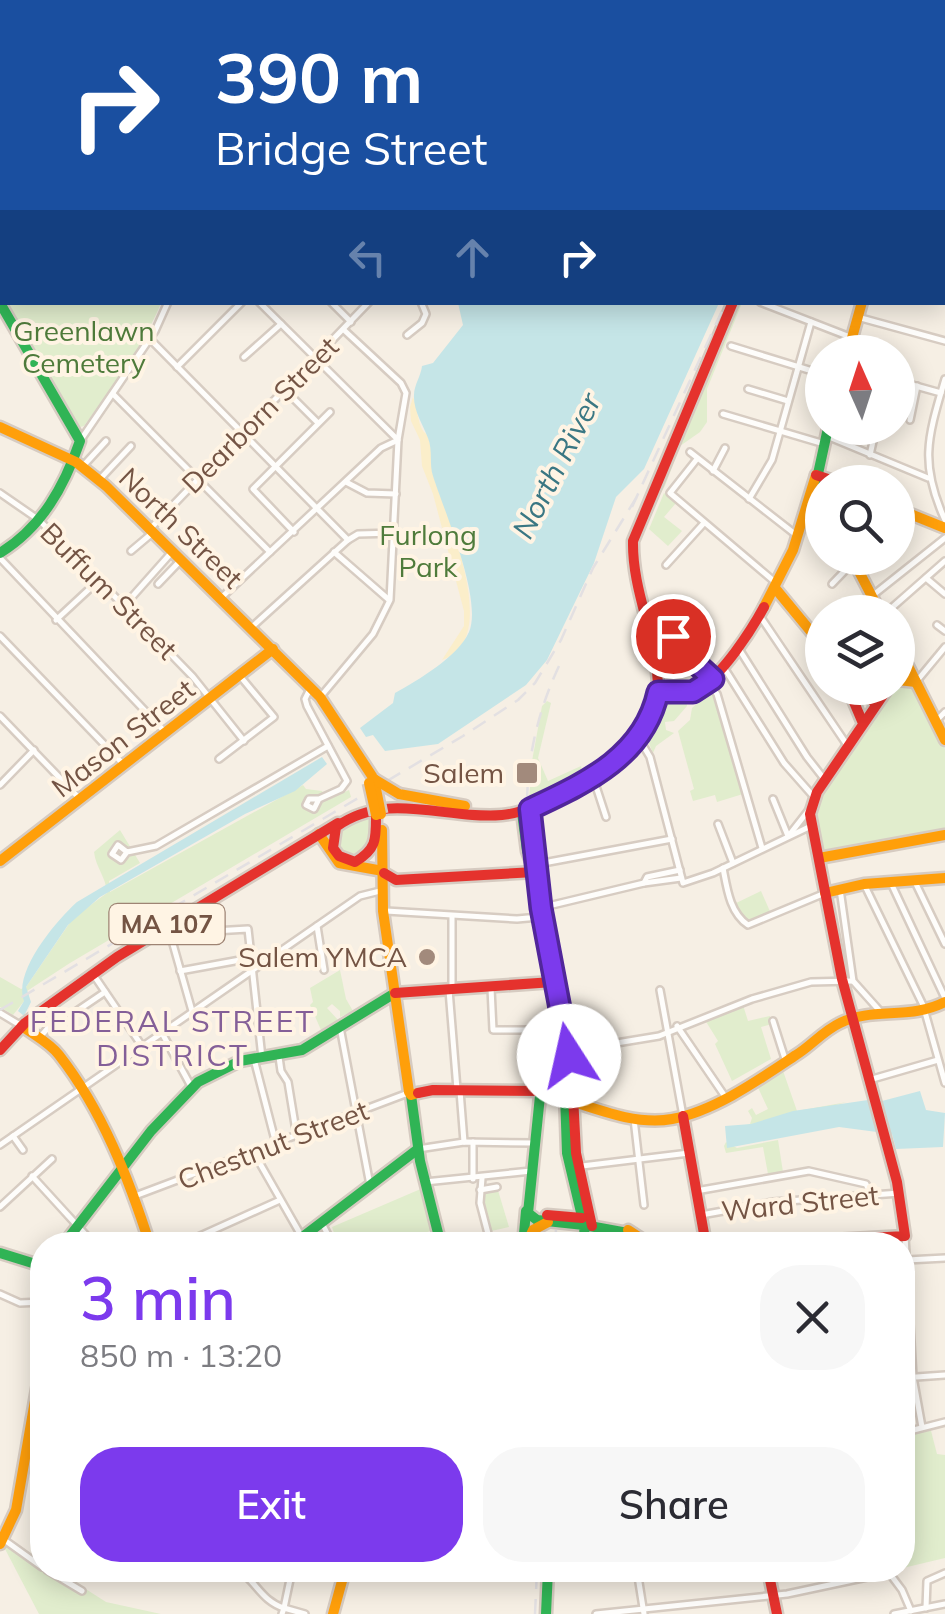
<!DOCTYPE html>
<html lang="en">
<head>
<meta charset="utf-8">
<style>
	body { margin:0; font-family:Mulish,sans-serif; background:#f7f7f7; color:#2b2b33; height:100vh; display:flex; flex-direction:column; font-size:38px; white-space:nowrap }
	* { box-sizing:border-box; margin:0 }
	p { font-size:32px; color:#7c7c81 }
	.icon { flex:none; width:55px; height:55px; fill:none; stroke:currentColor; stroke-width:2; stroke-linecap:round; stroke-linejoin:round }
	.map { position:relative; flex:1; overflow:hidden }
	.details { position:absolute; left:30px; top:1232px; width:885px; height:350px; display:flex; flex-direction:column; background:#fff; border-radius:40px; box-shadow:0 5px 25px #0003 }
	.details>* { flex:none }
	.guide { position:absolute; left:0px; top:0px; width:945px; height:305px; box-shadow:0 5px 25px #0003; background:#1a4fa0; color:#fff; overflow:hidden }
	.needle { width:65px; rotate:357deg }
	.fabs { position:absolute; left:805px; top:335px; display:grid; gap:20px }
	.fabs a { display:grid; place-items:center; width:110px; height:110px; border-radius:50%; background:#fff; box-shadow:0 5px 25px #0003; font-size:50px }
	.pin { position:absolute; display:grid; place-items:center; width:85px; height:85px; color:#fff; margin:-42px; border:5px solid #fff; border-radius:50%; box-shadow:0 2px 10px #0007 }
	.me { position:absolute; width:110px; margin:-55px; rotate:350deg; stroke-linejoin:round; filter:drop-shadow(0 0 8px #0008) }
	.turn { display:flex; align-items:center; gap:35px; height:210px; padding:0 50px; font-size:45px }
	.turn .icon { width:130px; height:130px; stroke-width:2.5 }
	.turn b { display:block; font-size:70px; line-height:85px }
	.lanes { display:flex; align-items:center; height:95px; padding:0 50px; background:#0003; justify-content:center; gap:50px; direction:ltr }
	.lanes .off { opacity:.35 }
	.round { display:grid; place-items:center; flex:none; width:105px; height:105px; border-radius:40px; background:#f7f7f7 }
	.overview { display:flex; align-items:center; justify-content:space-between; height:170px; padding:0 50px }
	h1 { font-size:60px; font-weight:600; line-height:75px; color:#7c3aed }
	.action { display:flex; gap:20px; margin-top:auto; padding:20px 50px }
	.action a { flex:1; height:115px; border-radius:40px; background:#7c3aed; color:#fff; font-size:40px; font-weight:600; line-height:115px; text-align:center }
	.action a+a { background:#f7f7f7; color:#2b2b33 }
	.map>svg:first-child { display:block }
	.green { fill:#e1edcd }
	.sand { fill:#fbeeca }
	.water { fill:#c5e5e7 }
	.lines { fill:none; stroke-linecap:round; stroke-linejoin:round }
	.street-casing { stroke:#d7ccc2; stroke-width:10 }
	.fast-casing { stroke:#d6cbc1; stroke-width:15 }
	.slow-casing { stroke:#d6cbc1; stroke-width:15 }
	.jam-casing { stroke:#d6cbc1; stroke-width:15 }
	.street { stroke:#fefdfb; stroke-width:5 }
	.fast { stroke:#30b455; stroke-width:10 }
	.slow { stroke:#ff9f0a; stroke-width:10 }
	.jam { stroke:#e5322d; stroke-width:10 }
	.rail { stroke:#e3e0e2; stroke-width:2.5; stroke-dasharray:15 10; stroke-linecap:butt }
	.slow-bridge-casing { stroke:#d5cac2; stroke-width:15; stroke-linecap:butt }
	.slow-bridge { stroke:#ff9f0a; stroke-width:10 }
	.route-casing { stroke:#51269a; stroke-width:25 }
	.route { stroke:#7c3aed; stroke-width:18 }
	.poi-dot { fill:#a28a7c; stroke:#fff4e4; stroke-width:4 }
	.labels { text-anchor:middle; stroke-width:8; stroke-linejoin:round; paint-order:stroke }
	.shield { fill:#fff4e4; stroke:#9e8474; stroke-width:2.5 }
	.shield-label { font-size:25px; font-weight:bold; fill:#745444 }
	.park-label { font-size:28px; fill:#4f7b3b; stroke:#fff4e4 }
	.street-label { font-size:28px; fill:#745444; stroke:#fff4e4 }
	.poi-label { font-size:28px; fill:#745444; stroke:#fff4e4; text-anchor:end }
	.water-label { font-size:30px; font-style:italic; fill:#3a7783; stroke:#fff4e4 }
	.neighbourhood-label { font-size:30px; letter-spacing:2.5px; fill:#845f98; stroke:#fff4e4 }
</style>
</head>
<body>
<div class="map">
<svg width="945" height="1614" viewBox="0 0 945 1614">
	<rect width="100%" height="100%" fill="#f6efe4"/>
	<g class="green">
		<path d="M0,0L156,2H2V299Z"/>
		<path d="M5,303H161C143,347 113,387 84,426L76,428Z"/>
		<path d="M738,303H742L707,389V422L700,432L680,446L665,486L643,523Z"/>
		<path d="M664,493L676,503L664,517L682,531L668,546L649,529Z"/>
		<path d="M902,683L913,687L945,749V830L827,853L822,850L814,812L817,802L892,688Z"/>
		<path d="M708,694L715,696L743,794L717,802L715,795L693,801L690,791L694,789L678,731L690,720L692,708Z"/>
		<path d="M666,699H686L687,706L674,721L665,722L666,730L674,733L656,746L653,753L648,741Z"/>
		<path d="M547,701L551,703L538,758L548,781L581,766L582,770L529,800L532,761L542,706Z"/>
		<path d="M303,785L306,789L322,791L328,800L349,790L351,797L70,963L27,991L29,995L13,1015L0,1007V977L21,989L26,987L73,918L107,893C106,877 96,868 94,852L120,830L140,863L109,881L110,892Z"/>
		<path d="M369,815L371,842L363,854L344,853L337,844L343,826Z"/>
		<path d="M761,891L772,916L748,925L732,905Z"/>
		<path d="M340,970L346,999L353,1011L340,1017V1011L332,1004L327,1008L338,1020L321,1030L310,1005L313,1002L310,988Z"/>
		<path d="M743,1005L748,1021L770,1016L772,1024L761,1027L771,1059L732,1081L715,1044L718,1041L705,1020Z"/>
		<path d="M781,1065L797,1111L847,1102L776,1121L742,1126L750,1124L752,1118L748,1111L752,1108L756,1115L768,1109L754,1079Z"/>
		<path d="M778,1140L783,1172L768,1174L763,1147L726,1153L724,1146L726,1142L737,1148Z"/>
		<path d="M497,1187L509,1227L487,1232L480,1190Z"/>
		<path d="M423,1188L434,1230L384,1245H338L332,1227Z"/>
		<path d="M930,1427L937,1454L945,1455V1558L903,1568L902,1436Z"/>
		<path d="M10,1540L42,1561V1570H56L106,1602L161,1614H39L5,1549Z"/>
	</g>
	<path class="sand" d="M413,397C417,406 417,417 421,427C426,437 425,429 429,440C433,452 430,466 434,478C447,516 503,641 442,660L464,626V611L433,494L422,466L420,440L411,421L410,407Z"/>
	<g class="water">
		<path d="M502,0H788L791,2H497Z"/>
		<path d="M458,303H719L644,469L616,497L594,563L547,660L526,685L438,744L385,751L373,735L366,737L360,728L393,703L395,693C418,680 458,657 469,632C483,599 444,511 433,476C429,464 433,451 428,438C423,425 413,410 414,395C414,385 421,376 422,366L433,363L463,325Z"/>
		<path d="M322,757L327,764L295,791L245,814L100,897L68,925L26,987L31,1002L24,1016L18,1011L24,1001C13,972 55,922 77,902Z"/>
		<path d="M920,1091L926,1110L945,1113L943,1147L896,1149L892,1134L839,1127L727,1148L725,1126L751,1124L793,1111L868,1100L873,1114L886,1117L882,1101Z"/>
	</g>
	<g class="lines">
		<g class="street-casing">
			<g id="street">
				<path d="M158,0L160,2"/>
				<path d="M914,0L919,2"/>
				<path d="M351,2L354,0"/>
				<path d="M942,41L945,42"/>
				<path d="M942,96L945,97"/>
				<path d="M942,146L945,147"/>
				<path d="M942,189L945,190"/>
				<path d="M942,298L945,299"/>
				<path d="M331,302L351,322"/>
				<path d="M760,302L850,337"/>
				<path d="M861,318L945,341"/>
				<path d="M407,335L422,323L426,314L421,302"/>
				<path d="M150,339L348,540"/>
				<path d="M731,346L822,374"/>
				<path d="M244,357L281,324"/>
				<path d="M177,367L242,302"/>
				<path d="M945,379C928,437 919,463 945,520"/>
				<path d="M898,381L941,393"/>
				<path d="M748,389L788,401"/>
				<path d="M286,391L318,423"/>
				<path d="M113,394L270,552"/>
				<path d="M723,414L821,443"/>
				<path d="M910,420L917,386"/>
				<path d="M829,437L928,478"/>
				<path d="M80,441L155,331L168,302"/>
				<path d="M690,452L795,534"/>
				<path d="M870,455L876,428"/>
				<path d="M697,459L670,493L775,582"/>
				<path d="M84,465L106,441"/>
				<path d="M713,471L725,448"/>
				<path d="M101,478L131,446"/>
				<path d="M346,482L367,493L396,494"/>
				<path d="M0,493L39,520L129,611L193,677L244,741"/>
				<path d="M749,499L772,460L811,322"/>
				<path d="M898,526L911,515"/>
				<path d="M294,532L253,489L330,412"/>
				<path d="M131,551L150,535L151,528L369,302"/>
				<path d="M334,552L388,599"/>
				<path d="M0,558L166,733"/>
				<path d="M666,565L704,523"/>
				<path d="M926,578L945,594"/>
				<path d="M158,584L180,561"/>
				<path d="M832,584L857,558"/>
				<path d="M872,596L945,538"/>
				<path d="M222,597L381,448L398,440L259,302"/>
				<path d="M124,606L172,552"/>
				<path d="M887,612L945,561"/>
				<path d="M676,613L674,643L711,678"/>
				<path d="M762,619L847,745"/>
				<path d="M56,620L98,581"/>
				<path d="M937,625L945,631"/>
				<path d="M253,626L348,540L358,534L395,533"/>
				<path d="M0,636L124,765"/>
				<path d="M739,649L807,757L825,780"/>
				<path d="M723,666L784,763L814,797"/>
				<path d="M916,682L945,647"/>
				<path d="M710,685L717,694L762,848"/>
				<path d="M310,689L305,699L307,706L347,781L341,789L319,799L314,809L306,805L309,799H319"/>
				<path d="M322,695L373,634L390,600L398,440L406,393L401,383L344,330"/>
				<path d="M0,716L80,799"/>
				<path d="M936,721L945,712"/>
				<path d="M641,742L650,757L683,883L713,873L811,826"/>
				<path d="M219,759L274,717L240,676"/>
				<path d="M593,777L606,817"/>
				<path d="M0,785L34,750"/>
				<path d="M773,799L788,836"/>
				<path d="M718,824L733,863"/>
				<path d="M790,834L808,811"/>
				<path d="M127,852L121,860L112,854L118,845L127,852L156,846L328,746"/>
				<path d="M538,864L672,839"/>
				<path d="M723,868C727,889 730,913 748,925L825,893"/>
				<path d="M915,882L945,944"/>
				<path d="M644,883L647,877L680,870"/>
				<path d="M891,883L945,998"/>
				<path d="M864,884L923,1005L945,1083"/>
				<path d="M840,889L853,981L879,1010V1015"/>
				<path d="M544,907L644,883L681,878"/>
				<path d="M386,911L517,919L539,917"/>
				<path d="M317,926L324,970"/>
				<path d="M171,937L197,932L248,929L262,1058"/>
				<path d="M171,937L192,1011"/>
				<path d="M180,971L251,958"/>
				<path d="M93,974L142,1046"/>
				<path d="M452,987V916"/>
				<path d="M491,988L493,1030H555"/>
				<path d="M449,990L457,1089"/>
				<path d="M660,990L683,1116"/>
				<path d="M0,1013L20,1025"/>
				<path d="M71,1015L105,992"/>
				<path d="M773,1021L786,1062"/>
				<path d="M677,1026L724,1095"/>
				<path d="M340,1027L370,1185"/>
				<path d="M162,1033L192,1088"/>
				<path d="M40,1037L55,1020"/>
				<path d="M568,1051L659,1036L752,999L811,982L853,981"/>
				<path d="M279,1057L281,1071L288,1082L297,1137"/>
				<path d="M254,1059L276,1144"/>
				<path d="M869,1080L938,1060"/>
				<path d="M460,1091L464,1142"/>
				<path d="M634,1119L644,1205"/>
				<path d="M13,1136L23,1150"/>
				<path d="M473,1142V1179"/>
				<path d="M0,1145L360,896L380,891"/>
				<path d="M418,1149L464,1142L534,1143"/>
				<path d="M254,1153L302,1237"/>
				<path d="M582,1166L689,1153"/>
				<path d="M32,1176L95,1245"/>
				<path d="M482,1178L480,1203L491,1245"/>
				<path d="M425,1182L531,1171"/>
				<path d="M480,1190L497,1187"/>
				<path d="M696,1191L809,1171L866,1184L871,1195"/>
				<path d="M135,1196L408,1093"/>
				<path d="M0,1207L52,1159"/>
				<path d="M701,1215L773,1202L900,1193"/>
				<path d="M322,1223L333,1245"/>
				<path d="M905,1236L913,1377L922,1427"/>
				<path d="M180,1245L280,1200"/>
				<path d="M907,1260L945,1258"/>
				<path d="M0,1294L20,1303L42,1302"/>
				<path d="M902,1378L945,1375"/>
				<path d="M902,1433L945,1422"/>
				<path d="M3,1539L42,1567"/>
				<path d="M47,1570L82,1591"/>
				<path d="M239,1570C257,1583 262,1601 284,1608L292,1570"/>
				<path d="M637,1570L644,1614"/>
				<path d="M887,1570L902,1590L911,1611"/>
				<path d="M926,1608L927,1581L945,1573"/>
				<path d="M282,1614L284,1608L305,1614"/>
				<path d="M596,1614L787,1594L867,1577"/>
				<path d="M894,1614L945,1604"/>
			</g>
		</g>
		<g class="fast-casing">
			<g id="fast">
				<path d="M846,2L847,0"/>
				<path d="M942,19L945,10"/>
				<path d="M0,303L80,441C64,487 42,527 0,553"/>
				<path d="M816,483L828,428"/>
				<path d="M522,812L527,851L536,875L564,1064L567,1153L584,1225L633,1234"/>
				<path d="M411,1095L420,1161L441,1245"/>
				<path d="M540,1096L528,1213L537,1220L584,1225L585,1245"/>
				<path d="M63,1245L151,1131L198,1082L240,1061L302,1050L395,993"/>
				<path d="M292,1245L418,1149"/>
				<path d="M523,1245L526,1211"/>
				<path d="M0,1253L42,1266"/>
				<path d="M32,1419L42,1422"/>
				<path d="M546,1614L548,1570"/>
			</g>
		</g>
		<g class="slow-casing">
			<g id="slow">
				<path d="M848,352L862,302"/>
				<path d="M0,427L76,462L106,486L320,697L374,779"/>
				<path d="M898,509L945,528"/>
				<path d="M852,558L880,612"/>
				<path d="M775,588L822,645"/>
				<path d="M764,607L793,550L816,475"/>
				<path d="M898,646L945,740"/>
				<path d="M898,680L916,682"/>
				<path d="M399,794L465,806"/>
				<path d="M382,830L383,911L409,1092L411,1095L418,1093"/>
				<path d="M319,834L339,863L383,871"/>
				<path d="M819,858L945,835"/>
				<path d="M0,861L273,649"/>
				<path d="M825,893L864,884L945,878"/>
				<path d="M22,1026C34,1035 50,1043 59,1055C102,1110 129,1179 150,1245"/>
				<path d="M574,1102C604,1112 640,1125 672,1119C715,1111 760,1079 796,1055C811,1046 823,1031 840,1023C872,1007 911,1020 945,1002"/>
				<path d="M628,1230L651,1245"/>
				<path d="M526,1245L533,1230L548,1222"/>
				<path d="M0,1544L16,1510L42,1360"/>
				<path d="M333,1614L345,1570"/>
			</g>
		</g>
		<g class="jam-casing">
			<g id="jam">
				<path d="M816,475L837,482"/>
				<path d="M848,688L862,721"/>
				<path d="M858,688L875,703"/>
				<path d="M658,693C659,640 632,594 633,541L733,302"/>
				<path d="M376,815C376,839 377,849 355,862L339,856L333,848L336,827C387,790 445,820 502,815C540,812 620,768 641,736C650,723 654,708 658,693C672,693 685,694 698,688C721,678 752,629 764,607"/>
				<path d="M384,873L396,880L535,872"/>
				<path d="M395,993L553,982"/>
				<path d="M0,1050L25,1023L117,957L338,823"/>
				<path d="M572,1077L576,1153L592,1226"/>
				<path d="M418,1093L433,1090L543,1091L568,1100"/>
				<path d="M683,1116L706,1245"/>
				<path d="M547,1215L582,1218"/>
				<path d="M745,1245L905,1236L897,1182L842,979L810,814L817,792L888,688"/>
				<path d="M768,1570L777,1614"/>
			</g>
		</g>
		<use href="#street" class="street"/>
		<use href="#fast" class="fast"/>
		<use href="#slow" class="slow"/>
		<use href="#jam" class="jam"/>
		<g class="rail">
			<path d="M828,2L829,0"/>
			<path d="M632,507L726,302"/>
			<path d="M527,801C528,753 539,709 559,666"/>
			<path d="M0,1010L463,736L518,700L535,683L561,640L593,568L638,495"/>
			<path d="M555,1245L556,1229"/>
			<path d="M535,1614L537,1570"/>
		</g>
		<g class="slow-bridge-casing">
			<g id="slow-bridge">
				<path d="M374,779L381,814"/>
				<path d="M374,779L399,794"/>
				<path d="M369,783L376,815"/>
			</g>
		</g>
		<use href="#slow-bridge" class="slow-bridge"/>
	</g>
	<g class="lines">
		<g class="route-casing">
			<path id="route" d="M569,1056L541,908L530,809C585,783 644,757 658,692H693L713,679L674,643L673,636"/>
		</g>
		<use href="#route" class="route"/>
	</g>
	<g class="poi-dot">
		<rect x="515" y="761" width="24" height="24" rx="5"/>
		<circle cx="427" cy="957" r="10"/>
	</g>
	<g class="labels">
		<rect class="shield" x="109.5" y="904" width="115" height="40" rx="8"/>
		<g class="shield-label">
			<text x="167" y="933">MA 107</text>
		</g>
		<g class="park-label">
			<text x="84" y="341">Greenlawn<tspan x="84" dy="32">Cemetery</tspan></text>
			<text x="428" y="545">Furlong<tspan x="428" dy="32">Park</tspan></text>
		</g>
		<g class="street-label">
			<text transform="translate(260 415) rotate(-45)" y="10">Dearborn Street</text>
			<text transform="translate(181 528) rotate(44)" y="10">North Street</text>
			<text transform="translate(109 591) rotate(45)" y="10">Buffum Street</text>
			<text transform="translate(123 738) rotate(-38)" y="10">Mason Street</text>
			<text transform="translate(273 1145) rotate(-21)" y="10">Chestnut Street</text>
			<text transform="translate(800 1203) rotate(-6)" y="10">Ward Street</text>
		</g>
		<g class="poi-label">
			<text x="504" y="783">Salem</text>
			<text x="407" y="967">Salem YMCA</text>
		</g>
		<g class="water-label">
			<text transform="translate(557 466) rotate(-63)" y="10">North River</text>
		</g>
		<g class="neighbourhood-label">
			<text x="173" y="1032">FEDERAL STREET<tspan x="173" dy="34">DISTRICT</tspan></text>
		</g>
	</g>
</svg>
<div class="fabs">
<a><svg class="needle" viewBox="-14 -14 28 28"><path d="M0-13l5 13h-10z" fill="#e53935"/><path d="M0 13l5-13h-10z" fill="#7c7c81"/></svg></a>
<a><svg class="icon" aria-label="search" viewBox="0 0 24 24"><circle cx="10" cy="10" r="6"/><path d="M15 15l6 6"/></svg></a>
<a><svg class="icon" aria-label="layers" viewBox="0 0 24 24"><path d="M12 4l9 5-9 5-9-5zM3 14l9 5 9-5"/></svg></a>
</div>
<div class="pin" style="left:673px;top:636px;background:#d93025"><svg class="icon" aria-label="arrive" viewBox="0 0 24 24"><path d="M6 21V4h12l-3 4 3 4H6"/></svg></div>
<svg class="me" style="left:569px;top:1056px" viewBox="-20 -20 40 40"><circle r="19" fill="#fff"/><path d="M0-13L10 11 0 6-10 11z" fill="#7c3aed"/></svg>
<div class="guide">
<div class="turn"><svg class="icon" aria-label="right" viewBox="0 0 24 24"><path d="M7 20v-9h11M14 6l5 5-5 5"/></svg><div><b>390 m</b>Bridge Street</div></div>
<div class="lanes"><svg class="icon off" aria-label="left" viewBox="0 0 24 24"><path d="M17 20v-9H6M10 6l-5 5 5 5"/></svg><svg class="icon off" aria-label="ahead" viewBox="0 0 24 24"><path d="M12 20V5M6 11l6-6 6 6"/></svg><svg class="icon" aria-label="right" viewBox="0 0 24 24"><path d="M7 20v-9h11M14 6l5 5-5 5"/></svg></div>
</div>
<section class="details">
<div class="overview"><div><h1>3 min</h1><p>850 m · 13:20</p></div><a class="round"><svg class="icon" aria-label="close" viewBox="0 0 24 24"><path d="M6 6l12 12M18 6L6 18"/></svg></a></div>
<div class="action"><a>Exit</a><a>Share</a></div>
</section>
</div>
</body>
</html>
